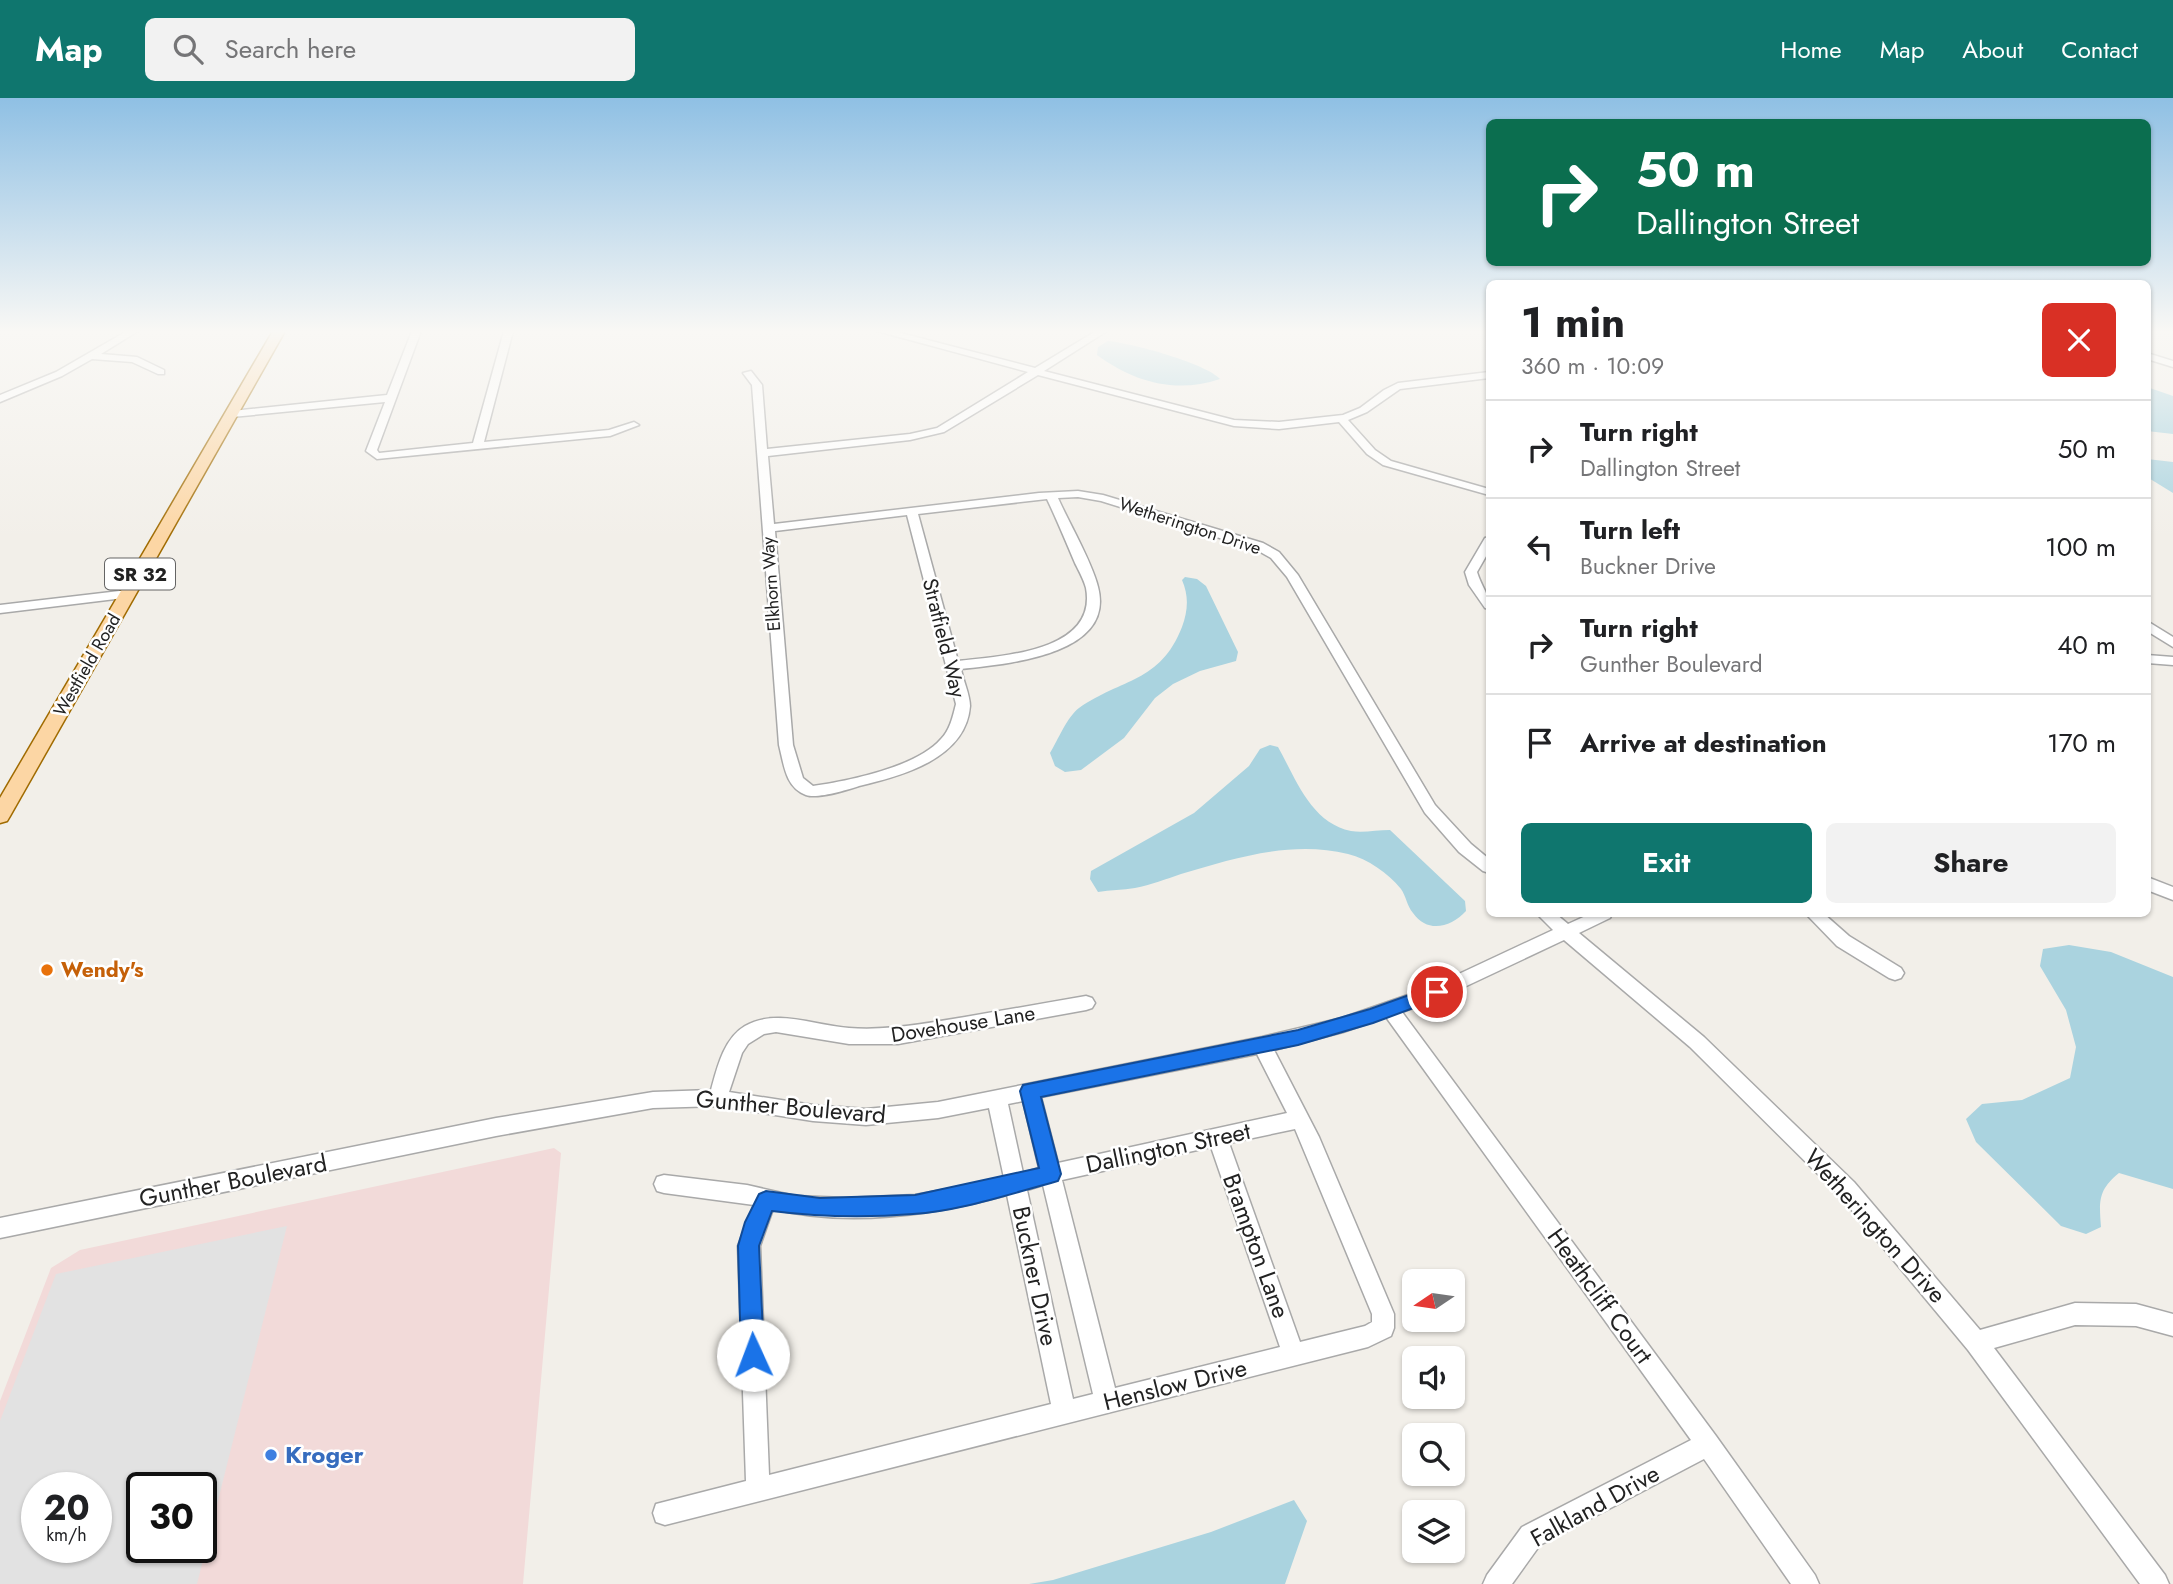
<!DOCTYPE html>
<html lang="en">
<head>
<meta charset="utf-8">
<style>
	body { margin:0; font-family:Jost,sans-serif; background:#f2f2f2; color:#202124; height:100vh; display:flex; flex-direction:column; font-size:26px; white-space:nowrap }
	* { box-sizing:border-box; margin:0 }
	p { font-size:23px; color:#757577 }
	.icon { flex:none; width:38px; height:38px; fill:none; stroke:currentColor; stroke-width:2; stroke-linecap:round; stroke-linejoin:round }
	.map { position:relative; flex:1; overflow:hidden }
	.panel { position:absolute; left:1486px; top:182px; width:665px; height:637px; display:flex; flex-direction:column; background:#fff; border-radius:10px; box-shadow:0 2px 5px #0004 }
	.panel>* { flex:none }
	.banner { position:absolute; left:1486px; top:21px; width:665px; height:147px; border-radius:10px; box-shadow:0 2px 5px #0004; background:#0b6e4f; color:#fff; overflow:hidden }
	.needle { width:46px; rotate:257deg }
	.fabs { position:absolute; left:1402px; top:1171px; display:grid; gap:14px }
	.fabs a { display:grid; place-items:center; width:63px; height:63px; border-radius:10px; background:#fff; box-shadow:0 2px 5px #0004; font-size:35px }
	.speed { position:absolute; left:21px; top:1374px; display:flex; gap:14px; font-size:35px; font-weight:700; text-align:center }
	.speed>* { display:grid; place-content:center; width:91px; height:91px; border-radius:50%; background:#fff; box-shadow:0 2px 5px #0004; line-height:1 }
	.speed small { font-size:18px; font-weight:400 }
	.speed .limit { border:4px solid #111; border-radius:10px; background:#fff; color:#111 }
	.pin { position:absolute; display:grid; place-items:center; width:60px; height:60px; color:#fff; margin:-30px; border:4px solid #fff; border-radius:50%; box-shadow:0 2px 7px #0007 }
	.me { position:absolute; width:77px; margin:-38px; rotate:358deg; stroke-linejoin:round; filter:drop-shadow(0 0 5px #0008) }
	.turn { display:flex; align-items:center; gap:24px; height:147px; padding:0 35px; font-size:32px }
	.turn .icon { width:91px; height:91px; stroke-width:2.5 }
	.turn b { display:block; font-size:49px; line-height:60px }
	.round { display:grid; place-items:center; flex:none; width:74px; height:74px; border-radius:10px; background:#f2f2f2 }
	.overview { display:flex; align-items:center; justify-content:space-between; height:119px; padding:0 35px }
	h1 { font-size:42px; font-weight:700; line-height:52px }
	.button { display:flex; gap:14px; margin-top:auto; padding:14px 35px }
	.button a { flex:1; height:80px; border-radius:10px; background:#0f766e; color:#fff; font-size:28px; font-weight:700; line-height:80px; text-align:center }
	.button a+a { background:#f2f2f2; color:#202124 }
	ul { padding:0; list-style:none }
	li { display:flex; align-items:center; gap:21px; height:98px; padding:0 35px; border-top:2px solid #e0e0e0 }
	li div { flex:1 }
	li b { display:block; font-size:26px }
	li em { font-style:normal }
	header { display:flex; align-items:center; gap:42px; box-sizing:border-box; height:98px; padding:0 35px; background:#0f766e; color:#fff }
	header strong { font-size:33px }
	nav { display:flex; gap:38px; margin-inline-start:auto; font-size:24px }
	.search { width:490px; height:63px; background:#f2f2f2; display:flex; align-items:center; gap:18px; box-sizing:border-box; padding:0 24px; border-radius:10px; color:#757577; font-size:26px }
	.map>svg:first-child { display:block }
	.commercial { fill:#f2dad9; fill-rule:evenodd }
	.parking { fill:#e2e2e2; fill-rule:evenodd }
	.water { fill:#aad3df }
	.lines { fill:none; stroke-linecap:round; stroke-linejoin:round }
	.minor-casing { stroke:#a9a9a9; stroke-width:3 }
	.major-casing { stroke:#a06b00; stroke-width:3 }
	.minor { fill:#fff; fill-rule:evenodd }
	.major { fill:#fcd6a4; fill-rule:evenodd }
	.route { fill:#1a73e8; stroke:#114b97; stroke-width:2 }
	.food-dot { fill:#e8710a; stroke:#fff; stroke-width:2.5 }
	.shop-dot { fill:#3f7fe0; stroke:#fff; stroke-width:2.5 }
	.labels { text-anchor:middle; stroke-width:5; stroke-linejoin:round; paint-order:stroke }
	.far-street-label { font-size:18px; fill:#222; stroke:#fff }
	.shield { fill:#fff; stroke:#646464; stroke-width:2 }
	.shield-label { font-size:19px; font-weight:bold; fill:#222 }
	.street-label { font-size:21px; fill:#222; stroke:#fff }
	.food-label { font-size:21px; font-weight:bold; fill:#c56008; stroke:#fff; text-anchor:start }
	.near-street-label { font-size:24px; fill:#222; stroke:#fff }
	.near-shop-label { font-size:24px; font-weight:bold; fill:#366cbe; stroke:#fff; text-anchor:start }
</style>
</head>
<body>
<header>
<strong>Map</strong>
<div class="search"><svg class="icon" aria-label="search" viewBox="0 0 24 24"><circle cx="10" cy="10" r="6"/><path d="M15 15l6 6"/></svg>Search here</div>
<nav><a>Home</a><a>Map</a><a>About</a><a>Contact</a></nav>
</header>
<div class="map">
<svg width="2173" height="1486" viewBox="0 0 2173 1486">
	<rect width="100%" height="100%" fill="#f2efe9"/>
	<path class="commercial" d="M554,1050L561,1055L523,1486H0V1303L51,1170L80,1152ZM37,1390H96V1449H37ZM142,1390H201V1449H142Z"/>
	<path class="parking" d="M287,1128L197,1486H0V1323L56,1176ZM37,1390H96V1449H37ZM142,1390H201V1449H142Z"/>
	<g class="water">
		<path d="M1108,243C1131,245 1205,265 1220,281C1175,296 1134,284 1097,257L1098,249Z"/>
		<path d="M2147,289L2173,298V336L2147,333Z"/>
		<path d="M2147,361L2173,364V395L2147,379Z"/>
		<path d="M1185,479L1197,481L1206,488L1238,554L1236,563L1200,573L1173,586L1155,600L1124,640L1081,672L1065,674L1055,668L1050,655C1058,642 1067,619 1079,610C1122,580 1160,585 1182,529C1188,513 1189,498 1182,482Z"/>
		<path d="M1270,647L1278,649C1296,681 1311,725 1351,733C1363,735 1377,732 1390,732L1465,803L1466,813C1451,829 1428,836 1413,815C1407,808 1406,798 1401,791C1388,775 1368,761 1348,756C1292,742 1235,760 1181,776C1166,781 1151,787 1135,790C1123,792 1110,792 1098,794L1090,781L1091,773L1194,715L1249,668L1260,651Z"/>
		<path d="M2069,847L2111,854L2173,879V1091L2119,1075C2098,1092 2099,1103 2101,1129L2086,1136L2061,1128L1976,1044L1966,1021L1982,1006L2022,1002L2070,980L2076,949L2066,912L2040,868L2043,851Z"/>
		<path d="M1294,1402L1307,1423L1285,1486H1029L1053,1482L1211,1434Z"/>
	</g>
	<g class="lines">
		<g class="minor-casing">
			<g id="minor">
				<path d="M127,233H138L101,256L137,259L164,272V276H158L132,264L92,261L62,278L0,304V297L56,274Z"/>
				<path d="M412,233H421L377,352L379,355L473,345L504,233H513L484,344L609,332L634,324L639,327L610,338L377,361L366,353L385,304L232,319L227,316L232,313L387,297Z"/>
				<path d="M877,233H893L1035,270L1096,233H1107L1044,273L1234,322L1279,324L1343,317L1360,310L1384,292L1398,285L1489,274V280L1400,291L1367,314L1348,322L1375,352L1391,363L1489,391V397L1383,367L1367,356L1339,324L1279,331L1234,328L1038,277L944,334L910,342L768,358L774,426L1039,395L1078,393L1103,397L1263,445L1279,454L1298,477L1435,707L1471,746L1489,761V775L1483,773L1459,754L1425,715L1287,479L1271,460L1255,451L1101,403L1078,399L1058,400C1069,425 1092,464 1098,489C1116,558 1005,566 961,571C963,582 970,597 970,608C966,661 901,678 859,688C847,692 817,701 806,697C785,689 784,666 779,647L752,287L743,275L751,273L762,287L767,351L910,336L937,330L1028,274ZM1047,401C1057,422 1066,444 1075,465C1079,473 1084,482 1086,490C1098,554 1001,558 958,563L918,416ZM907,417L956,606C953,618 950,632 941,641C917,669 848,683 813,688L803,680L793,647L775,433Z"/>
				<path d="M2147,255L2173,263V269L2147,261Z"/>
				<path d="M1489,439V453L1477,474C1481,488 1490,497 1489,511L1485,510L1469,487L1465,474L1485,440Z"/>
				<path d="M128,492L134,496L132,499L0,515V507Z"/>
				<path d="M2147,523L2173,539V549L2147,533Z"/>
				<path d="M2147,557L2173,559V567L2147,565Z"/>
				<path d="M2147,779L2173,789V802L2147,792Z"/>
				<path d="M1537,816H1556L1568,826L1590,816H1612L1610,820L1579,835L1704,939L1854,1084L1980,1232L2075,1205L2136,1206L2173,1216V1238L2136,1228L2075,1227L1994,1250L2165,1477L2169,1486H2140L1968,1252L1840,1098L1690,949L1564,842L1443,899L1402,914L1716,1338L1815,1477L1819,1486H1791L1704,1361L1540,1447L1512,1486H1483L1487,1477L1522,1429L1691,1342L1386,919L1343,934L1274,952L1319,1039L1394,1216V1230L1391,1238L1368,1249L665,1427L656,1424L653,1415L656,1406L746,1383L738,1148L754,1107L664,1095L657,1093L654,1086L657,1079L664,1077L747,1087L795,1098L846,1100L915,1097L992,1083L1004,1080L989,1010L938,1020L866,1027L813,1023L718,1008L653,1010L496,1038L0,1140V1120L496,1020L653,994L711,992C717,970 724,940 745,928C776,910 816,928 849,930C889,933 927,925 965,919C1006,912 1046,905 1086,898L1092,900L1095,905L1092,910L1086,912L898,946H849L776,934L764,936L748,946L742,955L729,994L813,1007L866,1011L938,1004L1262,939L1342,920L1431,889L1553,832ZM1257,956L1287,1015L1058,1065L1041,999ZM1023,1003L1039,1070L1023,1075L1008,1006ZM1295,1031L1372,1216V1224L1365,1228L1300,1244L1229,1045ZM1211,1049L1280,1249L1115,1290L1062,1082ZM1043,1087L1093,1296L1073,1301L1027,1092ZM1007,1097L1051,1306L769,1377L760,1148L773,1111C848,1129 934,1117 1007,1097Z"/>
				<path d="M1806,816H1824L1849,838L1901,870L1904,875L1901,880L1895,882L1889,880L1837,848Z"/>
			</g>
		</g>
		<g class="major-casing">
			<path id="major" d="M273,233H285L10,718L7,723L0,725V700Z"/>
		</g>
		<use href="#minor" class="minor"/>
		<use href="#major" class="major"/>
	</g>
	<linearGradient id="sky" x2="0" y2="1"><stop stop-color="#8fc0e4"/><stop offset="0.53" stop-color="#f9f8f5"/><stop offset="1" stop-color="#f9f8f5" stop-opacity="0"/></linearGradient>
	<rect width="2173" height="441" fill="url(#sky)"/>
	<path class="route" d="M1437,887L1443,889L1446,894L1443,899L1373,925L1298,947L1041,999L1061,1076L1058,1083L1051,1085C1006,1097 959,1113 913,1116C865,1120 819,1119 772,1113L759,1148L764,1257L761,1265L753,1268L745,1265L741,1257L738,1148L745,1124L759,1096L766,1093L820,1100L915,1097L1039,1070L1020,993L1023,987L1298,932L1370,911Z"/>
	<circle class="food-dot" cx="47" cy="872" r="7"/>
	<circle class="shop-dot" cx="271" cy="1357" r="7"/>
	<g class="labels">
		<g class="far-street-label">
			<text transform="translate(1190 428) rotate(18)" y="6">Wetherington Drive</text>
			<text transform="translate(771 486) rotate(-94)" y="6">Elkhorn Way</text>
			<text transform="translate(87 567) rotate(-60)" y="6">Westfield Road</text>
		</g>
		<rect class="shield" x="105" y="460.5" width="70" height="31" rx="5"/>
		<g class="shield-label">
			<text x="140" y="483">SR 32</text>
		</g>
		<g class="street-label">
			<text transform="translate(944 540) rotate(76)" y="7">Stratfield Way</text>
			<text transform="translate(963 926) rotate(-9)" y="7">Dovehouse Lane</text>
		</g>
		<g class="food-label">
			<text x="61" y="879">Wendy's</text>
		</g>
		<g class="near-street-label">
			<text transform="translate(791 1009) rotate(5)" y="8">Gunther Boulevard</text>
			<text transform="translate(1168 1050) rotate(-12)" y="8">Dallington Street</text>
			<text transform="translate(233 1083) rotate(-11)" y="8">Gunther Boulevard</text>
			<text transform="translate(1875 1128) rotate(48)" y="8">Wetherington Drive</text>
			<text transform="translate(1256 1148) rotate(70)" y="8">Brampton Lane</text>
			<text transform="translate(1035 1178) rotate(78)" y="8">Buckner Drive</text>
			<text transform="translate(1600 1198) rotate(54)" y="8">Heathcliff Court</text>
			<text transform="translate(1175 1287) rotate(-14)" y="8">Henslow Drive</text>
			<text transform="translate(1595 1408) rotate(-29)" y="8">Falkland Drive</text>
		</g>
		<g class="near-shop-label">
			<text x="285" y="1365">Kroger</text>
		</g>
	</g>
</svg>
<div class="fabs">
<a><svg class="needle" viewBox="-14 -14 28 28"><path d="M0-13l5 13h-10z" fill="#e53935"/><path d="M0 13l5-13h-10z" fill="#757577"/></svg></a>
<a><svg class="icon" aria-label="sound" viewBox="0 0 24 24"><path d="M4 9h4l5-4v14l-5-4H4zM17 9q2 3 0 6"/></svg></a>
<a><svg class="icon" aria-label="search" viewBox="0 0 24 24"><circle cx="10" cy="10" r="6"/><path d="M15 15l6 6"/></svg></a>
<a><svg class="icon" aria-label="layers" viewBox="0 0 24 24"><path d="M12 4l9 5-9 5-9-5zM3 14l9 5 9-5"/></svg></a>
</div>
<div class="speed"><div>20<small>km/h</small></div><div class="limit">30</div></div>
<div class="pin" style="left:1437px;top:894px;background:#d93025"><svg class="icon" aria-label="arrive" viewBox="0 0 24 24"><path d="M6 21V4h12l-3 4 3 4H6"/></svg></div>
<svg class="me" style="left:753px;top:1257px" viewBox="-20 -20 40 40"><circle r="19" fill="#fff"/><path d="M0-13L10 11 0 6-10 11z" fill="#1a73e8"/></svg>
<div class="banner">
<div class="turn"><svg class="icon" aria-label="right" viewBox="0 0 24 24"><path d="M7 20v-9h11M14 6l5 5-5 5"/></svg><div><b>50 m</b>Dallington Street</div></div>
</div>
<section class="panel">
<div class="overview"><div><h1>1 min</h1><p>360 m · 10:09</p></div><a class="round" style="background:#d93025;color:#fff"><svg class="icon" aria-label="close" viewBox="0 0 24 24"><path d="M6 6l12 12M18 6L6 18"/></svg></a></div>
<ul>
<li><svg class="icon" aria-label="right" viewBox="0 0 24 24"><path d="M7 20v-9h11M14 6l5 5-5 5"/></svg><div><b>Turn right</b><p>Dallington Street</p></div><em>50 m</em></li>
<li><svg class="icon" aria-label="left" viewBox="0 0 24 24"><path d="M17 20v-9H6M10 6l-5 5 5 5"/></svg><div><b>Turn left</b><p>Buckner Drive</p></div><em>100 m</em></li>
<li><svg class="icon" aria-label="right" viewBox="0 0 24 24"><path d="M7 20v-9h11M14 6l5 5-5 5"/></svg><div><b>Turn right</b><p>Gunther Boulevard</p></div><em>40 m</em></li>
<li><svg class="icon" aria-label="arrive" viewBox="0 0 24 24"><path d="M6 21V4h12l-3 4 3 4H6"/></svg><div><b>Arrive at destination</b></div><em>170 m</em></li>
</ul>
<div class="button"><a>Exit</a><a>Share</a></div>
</section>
</div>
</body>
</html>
